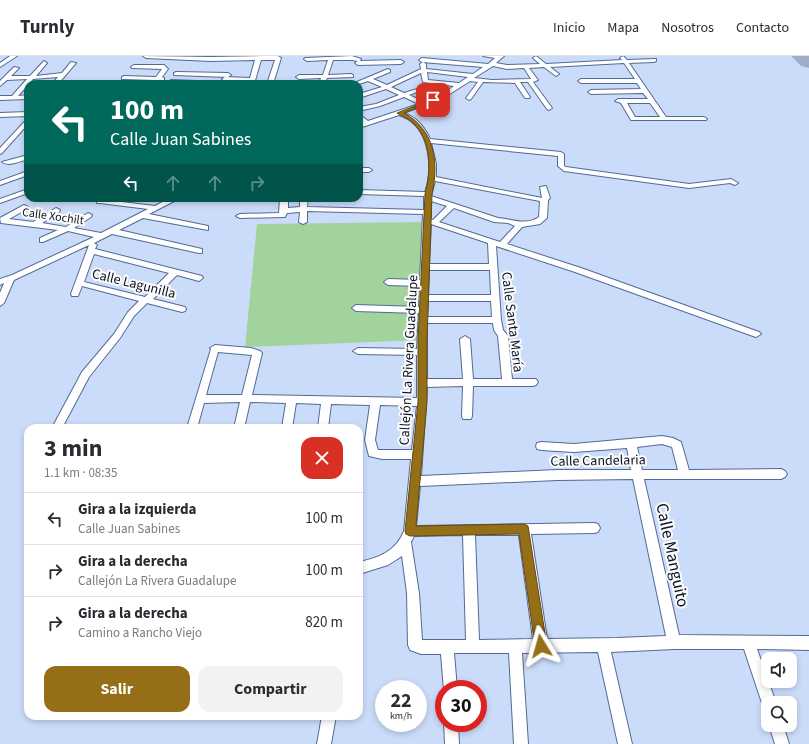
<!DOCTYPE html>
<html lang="es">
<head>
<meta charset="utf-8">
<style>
	body { margin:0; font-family:"Source Sans 3",sans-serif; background:#f2f2f3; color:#2b2b33; height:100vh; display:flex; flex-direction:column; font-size:15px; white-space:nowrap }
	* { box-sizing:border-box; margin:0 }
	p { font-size:13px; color:#7c7c81 }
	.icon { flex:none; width:22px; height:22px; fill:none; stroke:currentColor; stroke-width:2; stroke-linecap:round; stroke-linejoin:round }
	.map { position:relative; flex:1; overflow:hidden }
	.side { position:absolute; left:24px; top:368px; width:339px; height:296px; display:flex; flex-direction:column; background:#fff; border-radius:12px; box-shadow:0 2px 6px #0003 }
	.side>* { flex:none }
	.hud { position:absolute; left:24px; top:24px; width:339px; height:122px; border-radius:12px; box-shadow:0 2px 6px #0003; background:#00695c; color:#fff; overflow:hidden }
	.buttons { position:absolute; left:761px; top:596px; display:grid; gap:8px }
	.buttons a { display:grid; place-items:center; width:36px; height:36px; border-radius:8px; background:#fff; box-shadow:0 2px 6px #0003; font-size:20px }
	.speed { position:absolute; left:375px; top:624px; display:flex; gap:8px; font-size:20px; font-weight:700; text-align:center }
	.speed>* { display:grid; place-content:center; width:52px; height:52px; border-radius:50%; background:#fff; box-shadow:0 2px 6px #0003; line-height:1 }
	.speed small { font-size:10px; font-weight:400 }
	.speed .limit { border:6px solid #d22; background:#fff; color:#111 }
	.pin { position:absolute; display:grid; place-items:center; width:34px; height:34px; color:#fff; margin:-17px; border-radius:8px; box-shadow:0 2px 6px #0006 }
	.me { position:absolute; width:44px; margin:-22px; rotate:352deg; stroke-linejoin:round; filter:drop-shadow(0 0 3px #0008) }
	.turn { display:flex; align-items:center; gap:14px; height:84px; padding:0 20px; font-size:18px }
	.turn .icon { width:52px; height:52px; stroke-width:2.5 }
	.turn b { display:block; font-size:28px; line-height:34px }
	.lanes { display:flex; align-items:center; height:38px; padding:0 20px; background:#0003; justify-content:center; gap:20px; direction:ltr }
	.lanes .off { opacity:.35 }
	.round { display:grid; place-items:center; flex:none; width:42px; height:42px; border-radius:12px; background:#f2f2f3 }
	.head { display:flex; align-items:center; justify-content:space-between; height:68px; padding:0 20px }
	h1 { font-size:24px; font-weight:700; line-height:30px }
	.action { display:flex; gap:8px; margin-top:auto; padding:8px 20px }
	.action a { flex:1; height:46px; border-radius:12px; background:#956e18; color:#fff; font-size:16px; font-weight:700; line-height:46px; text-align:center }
	.action a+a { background:#f2f2f3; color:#2b2b33 }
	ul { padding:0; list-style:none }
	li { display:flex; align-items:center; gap:12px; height:52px; padding:0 20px; border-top:1px solid #e1e1e2 }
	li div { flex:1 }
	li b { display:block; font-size:15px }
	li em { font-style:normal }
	header { display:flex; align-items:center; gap:24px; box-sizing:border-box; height:56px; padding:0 20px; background:#fff; border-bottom:1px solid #e1e1e2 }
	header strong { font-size:19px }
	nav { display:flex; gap:22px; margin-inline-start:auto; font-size:14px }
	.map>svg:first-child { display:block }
	.green { fill:#a2d39c }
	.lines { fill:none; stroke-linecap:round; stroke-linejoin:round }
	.runway { fill:#9eadc8; fill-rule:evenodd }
	.minor-casing { stroke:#526a96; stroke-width:2 }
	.minor { fill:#fff; fill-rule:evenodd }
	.route { fill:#956e18; stroke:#614810 }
	.labels { text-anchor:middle; stroke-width:4; stroke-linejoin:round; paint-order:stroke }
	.far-street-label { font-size:12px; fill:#0a1325; stroke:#fcfcfc }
	.street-label { font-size:14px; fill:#0a1325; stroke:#fcfcfc }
	.near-street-label { font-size:17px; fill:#0a1325; stroke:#fcfcfc }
</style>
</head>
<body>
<header>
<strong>Turnly</strong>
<nav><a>Inicio</a><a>Mapa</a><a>Nosotros</a><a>Contacto</a></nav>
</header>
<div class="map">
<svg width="809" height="688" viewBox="0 0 809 688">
	<rect width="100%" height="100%" fill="#cbdcfa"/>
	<path class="green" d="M423,166L419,284L245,291L257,168Z"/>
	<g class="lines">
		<path class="runway" d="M791,0H809V12L801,10Z"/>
		<g class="minor-casing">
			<g id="minor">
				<path d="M10,0H17L0,11V7Z"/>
				<path d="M143,0L211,1L263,0H278L281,2L273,28H267L275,4H261L254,28H248L249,26L225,25L222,23L225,21L250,22L255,4L211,5L146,2Z"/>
				<path d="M352,0L361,3L360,5L401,4L404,6L401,8L358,9L355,7L358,5L352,4H333L328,19L351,18L353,19V21L327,22L325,28H319L321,22L299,23L296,21L299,19H323L328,4L307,5L304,3L305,2Z"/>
				<path d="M483,0H504L496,7L507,9L540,8L533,2L536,0L546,8L622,4L620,2L623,0L627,4L656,3V5L654,6L629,7L666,61H704L707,63L706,64H631L621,47L615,45L618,43H648L643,37L591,38L588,36L591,34L641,33L637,27H581L578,25L581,23H635L624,7L550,11L559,18L556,20L544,11L529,12L538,24L533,26L552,52L549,54L547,53L528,26H520L530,41L529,42H525L515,27L483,26L471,43L469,44L466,42L478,26L470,25L445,41L404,57C417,62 424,70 430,83L561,96L564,98V110L566,111L689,128L731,123L738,127L735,129L730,127L689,132L564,115L558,110V100L431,87L436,108V121L542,142L540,131L546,130L550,142L548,144L547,162L540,168L522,171L507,188L581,212L759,276L761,278L756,281L753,280L575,216L496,190L501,264L503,274L508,280L512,323H536L538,326L536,329L533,330H473L472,360L471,363H463L462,360L463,330L427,331L421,420L557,414H631L627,392L574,396L541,394L537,393L536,390L537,387L541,386L574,388L662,380L673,382L681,386L689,414L781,413L785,415L787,418L785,421L781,423H644L679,579L809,580V594L757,593L776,647H768V654L764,652L762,647L744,593H674L611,596L632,688H618L598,596L522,597L528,688H514L509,597H454L457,633H444V635L441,598H421L410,594L408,589L407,537L402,500L388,509L359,518V506C379,502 396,495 404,475L411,403H382L369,400L365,384L370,349L331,348L328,372H318L321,348L296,347L292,372H282L286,347L250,346L244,372H234L240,346L204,347L197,372H187L211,293L210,292L215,289L251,292L260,295L262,297L252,339L417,342V299L358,298L353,295L358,292L417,293L419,257L356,255L352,252L356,249L419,251L420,230L388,229L384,226L388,223L420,224L423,158L307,155V166L303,168L299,166L300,156L287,157L285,161H282L240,162L236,160L240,158L279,157L280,142H288V152L300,151V142H308L307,151L424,154V140L359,138V134L425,136C433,115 430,81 412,66C408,62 403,61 399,59L359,72V68L362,67L359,63V58L368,65L419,48L404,41L380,50L359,55V51L376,48L399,39L386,33L359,42V38L382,31L368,25L359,28H352L388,13L390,14V16L373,23L387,29L421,13L420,8L423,6L426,8V13L473,18L483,11L422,6L419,4L422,2L488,8L495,2ZM493,10L507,13L524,12L531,23L492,24L474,22ZM427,16L468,21L459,27L428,24ZM421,17L423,26L454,30L441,39L424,46L409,39L427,32V30L404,37L391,31ZM627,47H650L660,61H635ZM435,125L540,145L539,161C526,170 512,163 498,162L431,140ZM431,145L447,150L433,164L431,163ZM454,152L494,166L508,167L515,170L500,186L439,166ZM431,168L488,187L489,208H429ZM429,214H490L491,239H428ZM428,245H491L492,261H427ZM427,267H493L494,274L498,280L502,323H473L470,283L465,280L460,283L463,323H427ZM218,296L252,299L242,339H206ZM380,349L417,350L412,394H378L375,384ZM662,388L672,391L678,414H642L637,391ZM633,423L666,580L617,582L547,583L531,478L594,477L598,476L600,472L598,468L594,467L416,470L420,430L557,424ZM463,479L466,584H422L419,537L411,486L414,480ZM475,479H519L533,583L479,584Z"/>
				<path d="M44,5L47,7L36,20L62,17L71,6L76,7L58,28H52L58,21L33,23L18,40L28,39V43L0,44V40H12L27,23L7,24L0,30V25L14,11L19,12L11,20H30Z"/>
				<path d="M134,9H164L168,13L162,21L164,22V24L159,25L157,28H151L154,24L122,23V21L124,20L156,21L162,13L132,12L131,11Z"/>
				<path d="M176,16L228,17L231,19L228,21L174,19V17Z"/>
				<path d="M171,24L221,26L224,28L169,27L168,26Z"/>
				<path d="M28,56V60L0,61V57Z"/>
				<path d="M28,62V68L2,97L0,98V92Z"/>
				<path d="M28,99V103C20,105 9,111 2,106Z"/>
				<path d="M359,112H369L372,114L369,116H359Z"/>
				<path d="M28,115V119L0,129V125Z"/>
				<path d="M28,133V137L0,147V143Z"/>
				<path d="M170,142H180L149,158L208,170V174L143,162L119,174L202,193V197H199L112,178L94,187L97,189L95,193L202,220L203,222L199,225L177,219L153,243L185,251L186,253L185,255L182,256L147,247L134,260L120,282L89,321L62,372H52L82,316L114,278L128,256L139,245L82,230L78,240H72L71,238L89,189L14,224L4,247L0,250V237L4,227L0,229V223L12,219L94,181L68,175L43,186H40V182L58,174L1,167L0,162L24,149L28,151L27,153L9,163L33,166L56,152L60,154L59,156L42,167L66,171L88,157L92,159L91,161L74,172L101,177L148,153L100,147H97V143L155,150ZM94,198L169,217L145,241L84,226Z"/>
				<path d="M229,142H242L238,144H230Z"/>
				<path d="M322,660H336L331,688H317Z"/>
				<path d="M444,666L458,667L459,688H445Z"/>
				<path d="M769,669H783L789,688H775Z"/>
			</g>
		</g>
		<use href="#minor" class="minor"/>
	</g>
	<path class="route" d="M432,43L436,44L404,57C435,74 439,106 432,138L427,285V346L416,470L524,468L528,470L547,590L545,594L541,596L536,594L535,590L519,478L410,480L406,478L405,475L418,346V285L425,138C431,115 432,84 413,67C409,62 402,61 397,57Z"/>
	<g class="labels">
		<g class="far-street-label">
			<text transform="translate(53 160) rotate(8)" y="4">Calle Xochilt</text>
		</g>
		<g class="street-label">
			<text transform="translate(134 227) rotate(14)" y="5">Calle Lagunilla</text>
			<text transform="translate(513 266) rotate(83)" y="5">Calle Santa María</text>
			<text transform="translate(408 304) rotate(-87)" y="5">Callejón La Rivera Guadalupe</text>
			<text transform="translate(598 404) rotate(-1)" y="5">Calle Candelaria</text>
		</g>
		<g class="near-street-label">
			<text transform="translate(673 499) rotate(78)" y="6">Calle Manguito</text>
		</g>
	</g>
</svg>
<div class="buttons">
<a><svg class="icon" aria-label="sound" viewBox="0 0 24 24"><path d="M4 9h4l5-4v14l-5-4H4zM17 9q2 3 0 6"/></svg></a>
<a><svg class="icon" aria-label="search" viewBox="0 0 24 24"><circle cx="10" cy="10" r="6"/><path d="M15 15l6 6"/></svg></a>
</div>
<div class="speed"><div>22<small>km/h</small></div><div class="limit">30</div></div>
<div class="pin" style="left:433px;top:44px;background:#d93025"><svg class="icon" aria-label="arrive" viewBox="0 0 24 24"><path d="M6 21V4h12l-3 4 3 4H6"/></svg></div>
<svg class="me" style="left:541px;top:590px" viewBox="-20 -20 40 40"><path d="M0-17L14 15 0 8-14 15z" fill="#956e18" stroke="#fff" stroke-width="4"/></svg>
<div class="hud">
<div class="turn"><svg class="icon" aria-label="left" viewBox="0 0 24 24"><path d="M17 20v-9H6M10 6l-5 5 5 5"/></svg><div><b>100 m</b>Calle Juan Sabines</div></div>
<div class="lanes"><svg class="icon" aria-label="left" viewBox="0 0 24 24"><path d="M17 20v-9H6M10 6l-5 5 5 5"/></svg><svg class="icon off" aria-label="ahead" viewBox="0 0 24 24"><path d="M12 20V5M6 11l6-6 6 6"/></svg><svg class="icon off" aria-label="ahead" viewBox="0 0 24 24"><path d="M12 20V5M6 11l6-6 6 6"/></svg><svg class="icon off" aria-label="right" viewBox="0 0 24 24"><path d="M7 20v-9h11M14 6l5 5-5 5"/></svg></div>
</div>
<section class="side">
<div class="head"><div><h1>3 min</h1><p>1.1 km · 08:35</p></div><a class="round" style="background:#d93025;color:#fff"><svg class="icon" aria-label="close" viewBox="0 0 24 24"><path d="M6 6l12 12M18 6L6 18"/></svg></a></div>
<ul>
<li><svg class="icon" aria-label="left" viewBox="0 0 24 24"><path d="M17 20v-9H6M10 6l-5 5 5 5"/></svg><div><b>Gira a la izquierda</b><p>Calle Juan Sabines</p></div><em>100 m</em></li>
<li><svg class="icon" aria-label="right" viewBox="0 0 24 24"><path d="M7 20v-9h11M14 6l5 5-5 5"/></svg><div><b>Gira a la derecha</b><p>Callejón La Rivera Guadalupe</p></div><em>100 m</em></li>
<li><svg class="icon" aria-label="right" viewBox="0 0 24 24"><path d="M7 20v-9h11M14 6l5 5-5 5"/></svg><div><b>Gira a la derecha</b><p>Camino a Rancho Viejo</p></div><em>820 m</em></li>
</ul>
<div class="action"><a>Salir</a><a>Compartir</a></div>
</section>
</div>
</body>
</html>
